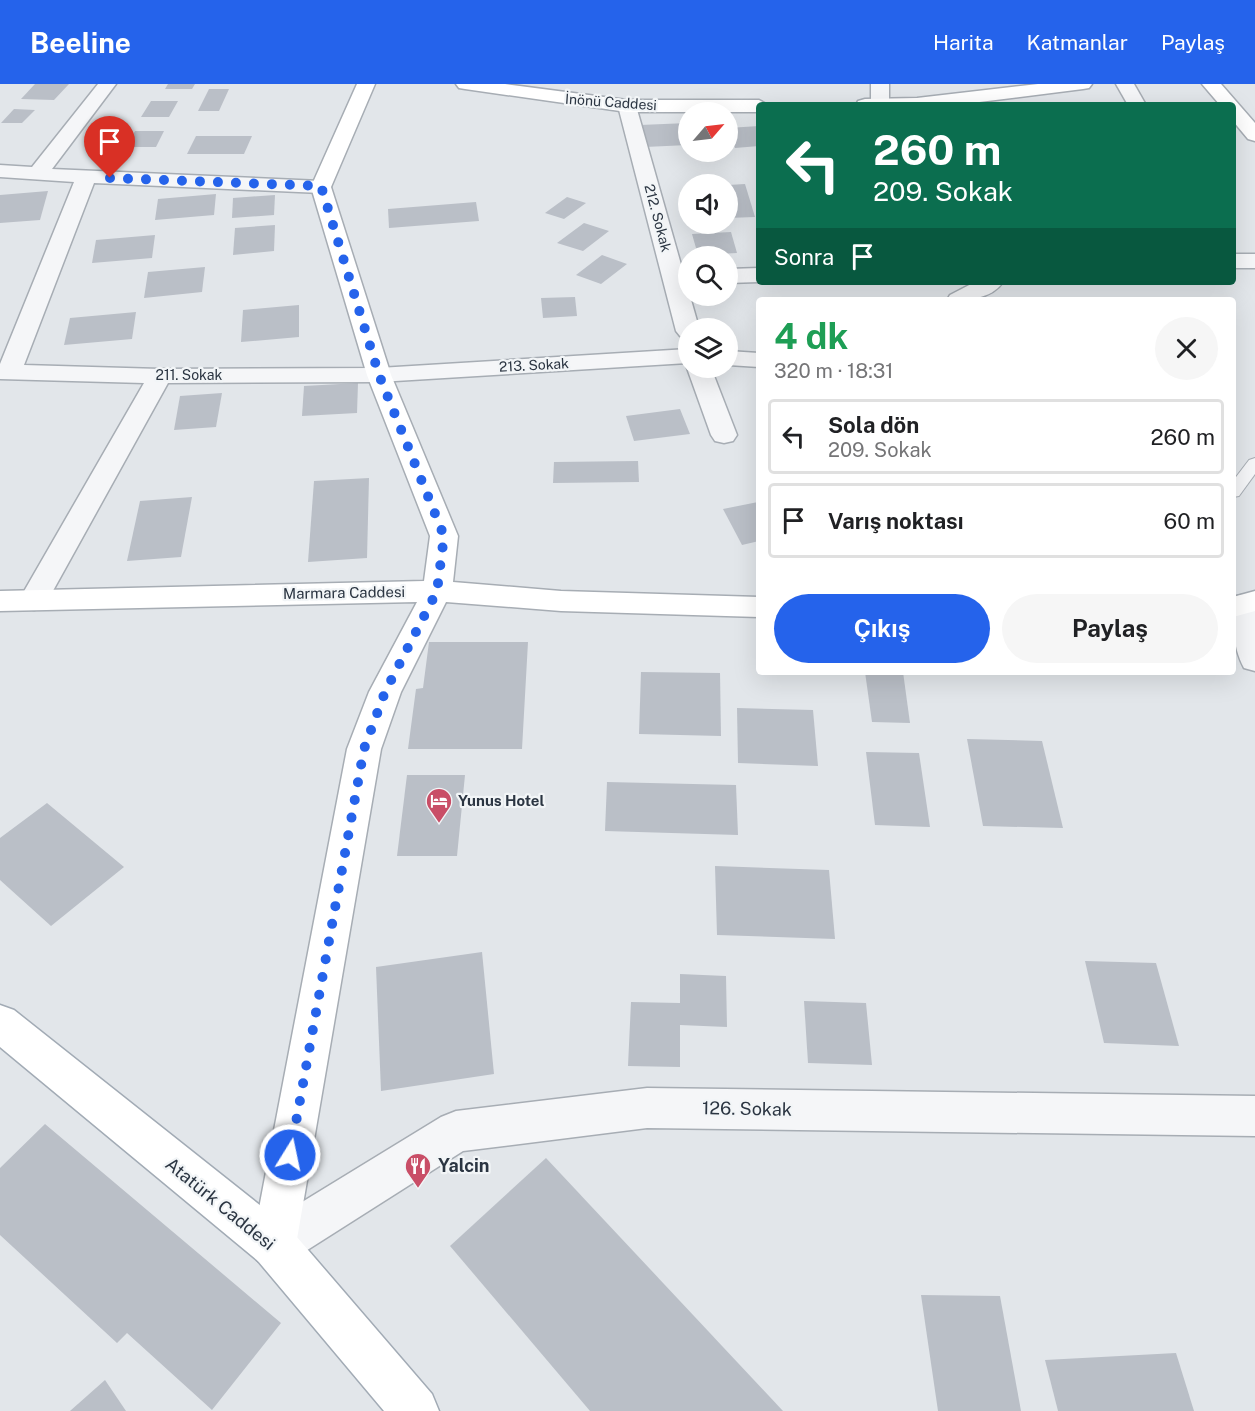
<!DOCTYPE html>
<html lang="tr">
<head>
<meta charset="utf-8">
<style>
	body { margin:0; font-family:"Public Sans",sans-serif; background:#f6f6f6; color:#202124; height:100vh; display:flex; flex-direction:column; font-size:22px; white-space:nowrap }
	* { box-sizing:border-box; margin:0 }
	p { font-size:20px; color:#757577 }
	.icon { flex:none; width:33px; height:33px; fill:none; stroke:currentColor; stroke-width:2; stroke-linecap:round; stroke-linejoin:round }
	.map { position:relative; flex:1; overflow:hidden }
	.drawer { position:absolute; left:756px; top:213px; width:480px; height:378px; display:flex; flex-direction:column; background:#fff; border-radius:6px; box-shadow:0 6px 24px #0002 }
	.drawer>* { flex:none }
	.banner { position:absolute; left:756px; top:18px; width:480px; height:183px; border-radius:6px; box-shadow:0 6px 24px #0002; background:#0b6e4f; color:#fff; overflow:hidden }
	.needle { width:39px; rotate:62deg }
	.fabs { position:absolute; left:678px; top:18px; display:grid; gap:12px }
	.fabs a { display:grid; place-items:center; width:60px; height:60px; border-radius:50%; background:#fff; box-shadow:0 6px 24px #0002; font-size:30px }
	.pin { position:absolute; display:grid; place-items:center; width:51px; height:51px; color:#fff; margin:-62px -26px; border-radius:50% 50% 50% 0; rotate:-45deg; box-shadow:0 0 6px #0007 }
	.pin .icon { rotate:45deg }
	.me { position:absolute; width:66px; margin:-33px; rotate:10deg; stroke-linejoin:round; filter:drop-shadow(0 0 4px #0008) }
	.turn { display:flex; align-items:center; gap:21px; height:126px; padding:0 18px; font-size:27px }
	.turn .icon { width:78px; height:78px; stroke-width:2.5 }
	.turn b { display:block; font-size:42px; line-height:51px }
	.then { display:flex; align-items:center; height:57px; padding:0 18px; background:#0003; gap:12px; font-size:22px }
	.round { display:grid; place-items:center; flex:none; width:63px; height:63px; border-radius:32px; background:#f6f6f6 }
	.summary { display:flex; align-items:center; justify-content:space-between; height:102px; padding:0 18px }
	h1 { font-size:36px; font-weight:700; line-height:45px; color:#1e9e55 }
	.action { display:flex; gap:12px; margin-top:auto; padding:12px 18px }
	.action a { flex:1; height:69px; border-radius:36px; background:#2563eb; color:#fff; font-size:24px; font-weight:700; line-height:69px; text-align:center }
	.action a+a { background:#f6f6f6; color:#202124 }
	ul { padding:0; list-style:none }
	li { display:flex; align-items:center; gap:18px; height:75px; margin:0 12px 9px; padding:0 6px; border:3px solid #e0e0e0; border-radius:6px }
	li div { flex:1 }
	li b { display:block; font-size:22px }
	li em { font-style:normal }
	header { display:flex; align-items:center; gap:36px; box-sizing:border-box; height:84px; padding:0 30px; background:#2563eb; color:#fff }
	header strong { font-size:28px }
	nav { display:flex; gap:33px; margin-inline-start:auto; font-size:21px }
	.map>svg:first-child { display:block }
	.building { fill:#babfc7 }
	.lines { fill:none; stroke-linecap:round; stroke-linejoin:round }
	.lane-casing { stroke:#a7adb4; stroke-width:2 }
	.street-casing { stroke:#a7adb4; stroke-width:3 }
	.secondary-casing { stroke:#a7adb4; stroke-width:3 }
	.primary-casing { stroke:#a2abb5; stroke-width:3 }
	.lane { fill:#f5f6f8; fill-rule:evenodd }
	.street { fill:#f5f6f8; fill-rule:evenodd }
	.secondary { fill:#fff; fill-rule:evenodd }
	.primary { fill:#fff; fill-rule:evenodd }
	.route { stroke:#2563eb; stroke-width:10; stroke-dasharray:0 18 }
	.labels { text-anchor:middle; stroke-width:4.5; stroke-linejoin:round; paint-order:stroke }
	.far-street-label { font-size:14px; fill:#2b3542; stroke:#f2f5f7 }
	.street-label { font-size:15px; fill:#2b3542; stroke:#f2f5f7 }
	.poi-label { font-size:15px; font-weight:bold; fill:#2b3542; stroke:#f2f5f7; text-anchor:start }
	.near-street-label { font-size:18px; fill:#2b3542; stroke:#f2f5f7 }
	.near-poi-label { font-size:18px; font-weight:bold; fill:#2b3542; stroke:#f2f5f7; text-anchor:start }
</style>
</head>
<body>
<header>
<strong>Beeline</strong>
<nav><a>Harita</a><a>Katmanlar</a><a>Paylaş</a></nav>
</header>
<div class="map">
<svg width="1255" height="1327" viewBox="0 0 1255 1327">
	<rect width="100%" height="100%" fill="#e2e6ea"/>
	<g class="building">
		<path d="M35,0H69L54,16L21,15Z"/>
		<path d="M168,0H195L192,5H165Z"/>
		<path d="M209,5H229L219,27H198Z"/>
		<path d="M151,17H178L169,33H141Z"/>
		<path d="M14,25L35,26L22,39H1Z"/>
		<path d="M688,39V61L645,63L640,41Z"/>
		<path d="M759,42V62L735,64L728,44Z"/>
		<path d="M135,47H164L156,63H126Z"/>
		<path d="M196,52H252L244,70H187Z"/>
		<path d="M745,100L755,133L728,134V101Z"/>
		<path d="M48,107L40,136L0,139V111Z"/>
		<path d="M216,110L214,131L155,136L158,115Z"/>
		<path d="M275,111L274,131L232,134L233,114Z"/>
		<path d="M567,113L586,119L564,135L545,129Z"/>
		<path d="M476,118L479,137L389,144L388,125Z"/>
		<path d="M584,139L609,147L583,167L557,159Z"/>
		<path d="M275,141L274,167L233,171L235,144Z"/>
		<path d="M731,148L737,169L698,171L692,150Z"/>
		<path d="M155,151L152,174L92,179L96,156Z"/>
		<path d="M602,171L627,180L601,200L576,191Z"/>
		<path d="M205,183L202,208L144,214L148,188Z"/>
		<path d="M575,213L577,232L543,234L541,214Z"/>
		<path d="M299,221V253L241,258L243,226Z"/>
		<path d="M136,228L132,255L64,261L70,234Z"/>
		<path d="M358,299L357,329L302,332L304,302Z"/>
		<path d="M222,309L216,343L174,346L180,312Z"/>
		<path d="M680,325L690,350L634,357L626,332Z"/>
		<path d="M638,377L639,398L553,399L554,378Z"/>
		<path d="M369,394L367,474L308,478L314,397Z"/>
		<path d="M192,413L181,473L127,477L140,417Z"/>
		<path d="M758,418L759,457L742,461L723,425Z"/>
		<path d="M429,558H528L522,665H408L416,605L423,604Z"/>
		<path d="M641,588L720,589L721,652L639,650Z"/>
		<path d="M865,588H903L910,639L872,638Z"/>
		<path d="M737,624L813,626L818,682L738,679Z"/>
		<path d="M967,655L1042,657L1063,744L983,742Z"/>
		<path d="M866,668L919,669L930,743L875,741Z"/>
		<path d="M407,691H465L457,772H397Z"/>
		<path d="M607,698L736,701L738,751L605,747Z"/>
		<path d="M47,719L124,783L51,842L0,796V754Z"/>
		<path d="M715,782L829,786L835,855L717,851Z"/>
		<path d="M482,868L494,990L381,1007L376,883Z"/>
		<path d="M1085,877L1156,879L1179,962L1104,959Z"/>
		<path d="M680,890L726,892L727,943L680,941V983L628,982L631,918L680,919Z"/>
		<path d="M804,917L866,919L872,981L808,979Z"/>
		<path d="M45,1040L281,1239L212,1326L127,1249L117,1259L0,1151V1084Z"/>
		<path d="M546,1074L783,1327H590L450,1162Z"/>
		<path d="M921,1211L1000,1212L1021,1327H938Z"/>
		<path d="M1176,1269L1194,1327H1058L1045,1276Z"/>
		<path d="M105,1296L126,1327H70Z"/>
	</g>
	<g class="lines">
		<g class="lane-casing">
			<path id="lane" d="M1255,374V390L1239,412L1233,413V397L1249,376Z"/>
		</g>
		<g class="street-casing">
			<g id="street">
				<path d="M98,0H116L52,85L321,97L328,99L331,103L328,107L321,109L94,99L24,281L160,285L379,284L688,265V279L379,298L168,299L44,523L34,526L24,523L19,516L144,299L0,295V280L74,98L0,93V81L32,83Z"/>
				<rect x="871" y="0" width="18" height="21"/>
				<path d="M1116,0H1134L1146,21H1128Z"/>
				<path d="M627,16L634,18L636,22L699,244H688V254L680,252L676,247L618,22L620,18Z"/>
				<rect x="1233" y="170" width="22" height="14"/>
				<path d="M759,184V198L728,199V185Z"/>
				<path d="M975,198H1003C991,216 966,216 947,216L950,211Z"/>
				<path d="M728,267L759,269V283L728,281Z"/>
				<path d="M688,281V284H711L737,351L733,357L724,359L715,357L711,351L687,284Z"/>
				<path d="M1242,511L1253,514L1255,518V587L1244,584C1232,562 1233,537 1233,513Z"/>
				<path d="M647,1004L1255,1012V1052L647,1044L463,1067L290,1177L274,1183L258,1177L252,1161L258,1145L441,1033L456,1027Z"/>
			</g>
		</g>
		<g class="secondary-casing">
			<g id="secondary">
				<path d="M357,0H375L331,103L391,291L458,452L453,498L561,507L759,513V533L561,527L446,518L401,608L381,665L296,1161L290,1177L274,1183L258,1177L252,1161L347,665L369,608L417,518L0,527V507L424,497L430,452L367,291L311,103Z"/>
				<path d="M456,0H505L627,16H759L768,21H759V28H627L465,5L459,4Z"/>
				<path d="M1038,0H1092L1089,4L1083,5L955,21H856L858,17L865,15L917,14Z"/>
				<path d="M1202,0H1221L1255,39V57L1248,55L1233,37V21H1220Z"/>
				<path d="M1255,507V527L1233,533V513Z"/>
			</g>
		</g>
		<g class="primary-casing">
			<path id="primary" d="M0,921L14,926L290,1145L432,1310L439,1327H384L258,1177L0,963Z"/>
		</g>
		<use href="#lane" class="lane"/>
		<use href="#street" class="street"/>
		<use href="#secondary" class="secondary"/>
		<use href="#primary" class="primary"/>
	</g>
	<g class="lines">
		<path class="route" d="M110,94L321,102L379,291L444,452L437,507L385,608L364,665L290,1071"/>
	</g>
	<defs>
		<g id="hotel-pin" transform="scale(1.35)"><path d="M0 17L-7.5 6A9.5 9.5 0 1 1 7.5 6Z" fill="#c94e67" stroke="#f2f5f7"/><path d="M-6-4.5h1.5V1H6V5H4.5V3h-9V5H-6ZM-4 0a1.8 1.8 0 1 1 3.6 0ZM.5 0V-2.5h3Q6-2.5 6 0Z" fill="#fff"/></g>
		<g id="restaurant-pin" transform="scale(1.35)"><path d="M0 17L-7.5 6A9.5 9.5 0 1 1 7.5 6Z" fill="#c94e67" stroke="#f2f5f7"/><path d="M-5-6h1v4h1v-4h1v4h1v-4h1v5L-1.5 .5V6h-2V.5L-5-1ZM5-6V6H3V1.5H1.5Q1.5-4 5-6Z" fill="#fff"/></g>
	</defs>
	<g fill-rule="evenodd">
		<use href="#hotel-pin" x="439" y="717"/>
		<use href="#restaurant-pin" x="418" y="1082"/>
	</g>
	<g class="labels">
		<g class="far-street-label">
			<text transform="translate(611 18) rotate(4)" y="5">İnönü Caddesi</text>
			<text transform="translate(658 134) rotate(75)" y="5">212. Sokak</text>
			<text transform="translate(534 281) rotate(-3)" y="5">213. Sokak</text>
			<text x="189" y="296">211. Sokak</text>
		</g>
		<g class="street-label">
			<text transform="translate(344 509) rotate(-1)" y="5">Marmara Caddesi</text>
		</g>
		<g class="poi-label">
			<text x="458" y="722">Yunus Hotel</text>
		</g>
		<g class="near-street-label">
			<text transform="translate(747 1025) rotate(1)" y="6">126. Sokak</text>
			<text transform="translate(220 1120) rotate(39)" y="6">Atatürk Caddesi</text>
		</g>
		<g class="near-poi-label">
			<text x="438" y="1088">Yalcin</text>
		</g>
	</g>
</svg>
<div class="fabs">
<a><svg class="needle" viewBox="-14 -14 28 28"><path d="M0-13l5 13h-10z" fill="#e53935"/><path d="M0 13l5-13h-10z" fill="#757577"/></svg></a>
<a><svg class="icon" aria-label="sound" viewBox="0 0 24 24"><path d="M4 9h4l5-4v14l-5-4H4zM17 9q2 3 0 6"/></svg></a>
<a><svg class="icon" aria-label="search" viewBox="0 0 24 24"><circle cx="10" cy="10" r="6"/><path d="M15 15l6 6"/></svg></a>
<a><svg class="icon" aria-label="layers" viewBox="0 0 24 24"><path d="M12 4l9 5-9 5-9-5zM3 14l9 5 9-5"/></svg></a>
</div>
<div class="pin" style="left:110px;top:94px;background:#d93025"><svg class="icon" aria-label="arrive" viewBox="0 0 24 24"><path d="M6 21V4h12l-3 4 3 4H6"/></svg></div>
<svg class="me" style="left:290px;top:1071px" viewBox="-20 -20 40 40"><circle r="17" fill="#2563eb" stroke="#fff" stroke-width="3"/><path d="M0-11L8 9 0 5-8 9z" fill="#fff"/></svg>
<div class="banner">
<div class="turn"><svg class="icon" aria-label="left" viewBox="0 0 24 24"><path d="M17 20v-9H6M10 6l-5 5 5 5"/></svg><div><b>260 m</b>209. Sokak</div></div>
<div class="then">Sonra<svg class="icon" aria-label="arrive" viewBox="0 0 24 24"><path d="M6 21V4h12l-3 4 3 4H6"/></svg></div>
</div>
<section class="drawer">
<div class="summary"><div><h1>4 dk</h1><p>320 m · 18:31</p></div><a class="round"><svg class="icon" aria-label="close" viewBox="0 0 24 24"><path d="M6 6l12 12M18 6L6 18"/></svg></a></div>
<ul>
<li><svg class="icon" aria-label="left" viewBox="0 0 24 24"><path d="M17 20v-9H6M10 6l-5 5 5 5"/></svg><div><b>Sola dön</b><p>209. Sokak</p></div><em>260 m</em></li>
<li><svg class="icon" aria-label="arrive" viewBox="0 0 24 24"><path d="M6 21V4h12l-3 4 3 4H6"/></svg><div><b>Varış noktası</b></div><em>60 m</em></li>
</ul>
<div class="action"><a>Çıkış</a><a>Paylaş</a></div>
</section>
</div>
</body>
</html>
